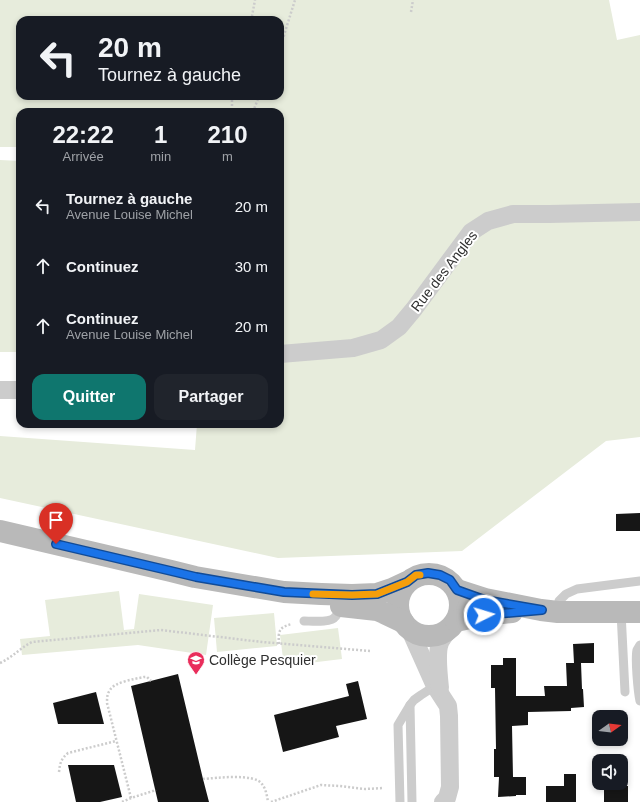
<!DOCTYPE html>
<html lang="fr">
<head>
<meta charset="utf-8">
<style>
	body { margin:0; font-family:Helvetica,sans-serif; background:#20242c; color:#f1f3f6; height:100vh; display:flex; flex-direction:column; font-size:15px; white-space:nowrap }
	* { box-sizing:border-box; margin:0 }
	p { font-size:13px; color:#9ea1a6 }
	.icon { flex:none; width:22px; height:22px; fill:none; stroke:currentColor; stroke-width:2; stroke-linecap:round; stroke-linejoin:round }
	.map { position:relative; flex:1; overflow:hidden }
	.details { position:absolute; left:16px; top:108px; width:268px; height:320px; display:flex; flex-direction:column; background:#171b24; border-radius:12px; box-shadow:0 2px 6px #0003 }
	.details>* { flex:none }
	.banner { position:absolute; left:16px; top:16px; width:268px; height:84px; border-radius:12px; box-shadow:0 2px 6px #0003; background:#171b24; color:#f1f3f6; overflow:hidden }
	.needle { width:26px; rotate:76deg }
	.buttons { position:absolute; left:592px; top:710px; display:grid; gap:8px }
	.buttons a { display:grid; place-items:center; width:36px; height:36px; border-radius:8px; background:#171b24; box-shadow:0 2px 6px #0003; font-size:20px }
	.pin { position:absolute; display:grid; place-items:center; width:34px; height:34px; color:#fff; margin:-41px -17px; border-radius:50% 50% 50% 0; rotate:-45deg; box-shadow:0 0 4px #0007 }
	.pin .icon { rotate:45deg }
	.me { position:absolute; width:44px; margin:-22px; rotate:85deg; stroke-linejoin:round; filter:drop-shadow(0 0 3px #0008) }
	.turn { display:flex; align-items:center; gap:14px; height:84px; padding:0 16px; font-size:18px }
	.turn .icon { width:52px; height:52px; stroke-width:2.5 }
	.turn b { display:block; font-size:28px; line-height:34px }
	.eta { display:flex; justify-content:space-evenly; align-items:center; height:68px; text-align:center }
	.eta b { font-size:24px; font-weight:800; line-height:28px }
	.button { display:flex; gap:8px; margin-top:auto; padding:8px 16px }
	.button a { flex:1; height:46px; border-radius:12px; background:#0f766e; color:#fff; font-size:16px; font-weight:800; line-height:46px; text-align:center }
	.button a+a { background:#20242c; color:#f1f3f6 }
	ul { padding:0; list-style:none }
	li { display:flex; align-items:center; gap:12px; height:60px; padding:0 16px }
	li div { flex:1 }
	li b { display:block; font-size:15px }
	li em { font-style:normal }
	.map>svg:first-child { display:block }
	.green { fill:#e7ecdc; fill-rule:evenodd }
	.building { fill:#161616 }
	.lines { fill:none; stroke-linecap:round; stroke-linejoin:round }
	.path { stroke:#ccc; stroke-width:2.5; stroke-dasharray:2 2; stroke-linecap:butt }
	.lane { stroke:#ccc; stroke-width:9 }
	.street { stroke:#ccc; stroke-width:18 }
	.secondary { stroke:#b9b9b9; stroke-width:22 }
	.route-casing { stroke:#114b97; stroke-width:10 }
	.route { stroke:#1a73e8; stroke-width:7 }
	.slow { stroke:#f59e0b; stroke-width:7 }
	.labels { text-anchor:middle; stroke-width:4; stroke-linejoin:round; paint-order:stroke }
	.street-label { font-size:14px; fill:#2f2f2f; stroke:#fff }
	.poi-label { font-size:14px; fill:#2f2f2f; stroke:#fff; text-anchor:start }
</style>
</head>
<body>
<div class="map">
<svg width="640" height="802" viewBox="0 0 640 802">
	<rect width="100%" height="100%" fill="#fff"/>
	<g class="green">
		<path d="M0,0H609L617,40L640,35V437L606,441L462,551L278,558L0,498V436L195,450L197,424H280V112H20V147H0ZM20,20H280V96H20Z"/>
		<path d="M0,160L20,161V352H0Z"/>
		<path d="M119,591L124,630L134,629L139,594L213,605L206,655L138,645L22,655L20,639L50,636L45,600Z"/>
		<path d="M274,613L277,646L217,652L214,618Z"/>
		<path d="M338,628L342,659L284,666L280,635Z"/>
	</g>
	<g class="building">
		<path d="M640,513V531H616V514Z"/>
		<path d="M594,643V663H581L582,689H583L584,707L571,708V711L528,712V725L512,726L513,777H526V795H516V796L498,797L499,777H494V749H496L495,688H491V665H503V658H516V696H545L544,686H567L566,663H574L573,644Z"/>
		<path d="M178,674L203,779L209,802H158L131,686Z"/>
		<path d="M358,681L367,719L336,726L339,737L283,752L274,715L349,696L346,684Z"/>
		<path d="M96,692L104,724H58L53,703Z"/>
		<path d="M68,765H114L122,797L100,802H76Z"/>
		<path d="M564,774H576V802H546V786H564Z"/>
		<path d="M604,783H620V786H628V802H604Z"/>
	</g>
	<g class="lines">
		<g class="path">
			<path d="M411,12L413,0"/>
			<path d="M250,20L252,16L255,0"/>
			<path d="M280,48L295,0"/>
			<path d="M232,96V112"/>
			<path d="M253,112L259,96"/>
			<path d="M280,322L282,325L281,337"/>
			<path d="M279,644C278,631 279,627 292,624"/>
			<path d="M0,663C13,657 20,648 32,642L161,630L262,642L370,651"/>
			<path d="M59,772C60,763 61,759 68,753L116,741"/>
			<path d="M203,779C216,778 255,773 262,784C266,789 267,796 268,802"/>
			<path d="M131,798L107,703C107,698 107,694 110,690C114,682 135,679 144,677H147L151,681"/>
			<path d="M122,802L131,798L156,790"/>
			<path d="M271,802L321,785L340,786L365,789L384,788"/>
		</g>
		<g class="lane">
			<path d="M558,612L559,601L566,594L577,589L640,581"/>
			<path d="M621,612L625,692"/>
			<path d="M304,621C311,621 331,623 335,617C338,615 338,609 339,605"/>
			<path d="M640,645C640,645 637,650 637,650C635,659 638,692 640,701"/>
			<path d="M410,705L412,802"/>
			<path d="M400,802L398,725L410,705L414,700L421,695L435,686"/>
		</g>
		<g class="street">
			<path d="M280,354L353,348L381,340L399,327L414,309L471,232L488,221L513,214H549L640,212"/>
			<path d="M0,390H20"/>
			<path d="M410,630L435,686L448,706L449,716L450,787L447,798L443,802"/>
			<path d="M440,688C439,678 436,652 440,643C442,638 446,634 449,629"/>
		</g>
		<g class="secondary">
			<path d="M0,531L171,571L195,577L284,592L321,594L352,595L377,594L392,589L407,582"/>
			<circle cx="429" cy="605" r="31"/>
			<path d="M457,590L485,599L541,610L558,612H640"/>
			<path d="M341,606L377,610L384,613L403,622"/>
			<path d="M456,621L484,615L512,612"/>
		</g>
	</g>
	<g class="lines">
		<g class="route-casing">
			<path id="route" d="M56,544L171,571L196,577L284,592L352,595L377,594L407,582L416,575L428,573L440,575L450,580L457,590L485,600L542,610L484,615"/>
		</g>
		<use href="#route" class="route"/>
		<path class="slow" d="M313,594L352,595L377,594L407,582L416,575H420"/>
	</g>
	<defs>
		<g id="school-pin" transform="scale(0.9)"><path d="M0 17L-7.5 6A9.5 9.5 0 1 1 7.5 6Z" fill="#e92d5b" stroke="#fff"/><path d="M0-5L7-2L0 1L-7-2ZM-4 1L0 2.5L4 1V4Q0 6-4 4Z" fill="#fff"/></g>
	</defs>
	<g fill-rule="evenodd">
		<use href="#school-pin" x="196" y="660"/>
	</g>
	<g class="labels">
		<g class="street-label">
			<text transform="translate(444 271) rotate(-52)" y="5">Rue des Angles</text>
		</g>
		<g class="poi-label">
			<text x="209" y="665">Collège Pesquier</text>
		</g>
	</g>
</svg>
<div class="buttons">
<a><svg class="needle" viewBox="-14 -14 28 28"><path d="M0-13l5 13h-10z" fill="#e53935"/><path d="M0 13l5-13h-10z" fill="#9ea1a6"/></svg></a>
<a><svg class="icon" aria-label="sound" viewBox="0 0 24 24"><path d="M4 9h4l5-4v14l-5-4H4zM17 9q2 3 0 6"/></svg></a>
</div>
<div class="pin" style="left:56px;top:544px;background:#d93025"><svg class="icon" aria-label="arrive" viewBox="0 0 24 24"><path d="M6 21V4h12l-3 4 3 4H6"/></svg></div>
<svg class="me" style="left:484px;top:615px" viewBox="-20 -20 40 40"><circle r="17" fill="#1a73e8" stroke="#fff" stroke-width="3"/><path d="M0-11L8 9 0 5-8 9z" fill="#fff"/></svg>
<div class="banner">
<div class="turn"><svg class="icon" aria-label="left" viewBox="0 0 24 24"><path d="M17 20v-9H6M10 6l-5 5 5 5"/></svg><div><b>20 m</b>Tournez à gauche</div></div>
</div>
<section class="details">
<div class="eta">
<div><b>22:22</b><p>Arrivée</p></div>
<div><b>1</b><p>min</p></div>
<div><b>210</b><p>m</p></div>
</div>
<ul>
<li><svg class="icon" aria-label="left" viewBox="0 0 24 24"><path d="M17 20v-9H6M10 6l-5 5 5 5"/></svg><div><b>Tournez à gauche</b><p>Avenue Louise Michel</p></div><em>20 m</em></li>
<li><svg class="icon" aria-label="ahead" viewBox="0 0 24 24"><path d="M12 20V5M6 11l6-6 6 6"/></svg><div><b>Continuez</b></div><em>30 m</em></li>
<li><svg class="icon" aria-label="ahead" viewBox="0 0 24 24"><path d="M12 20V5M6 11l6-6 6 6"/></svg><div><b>Continuez</b><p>Avenue Louise Michel</p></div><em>20 m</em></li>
</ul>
<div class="button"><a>Quitter</a><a>Partager</a></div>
</section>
</div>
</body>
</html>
